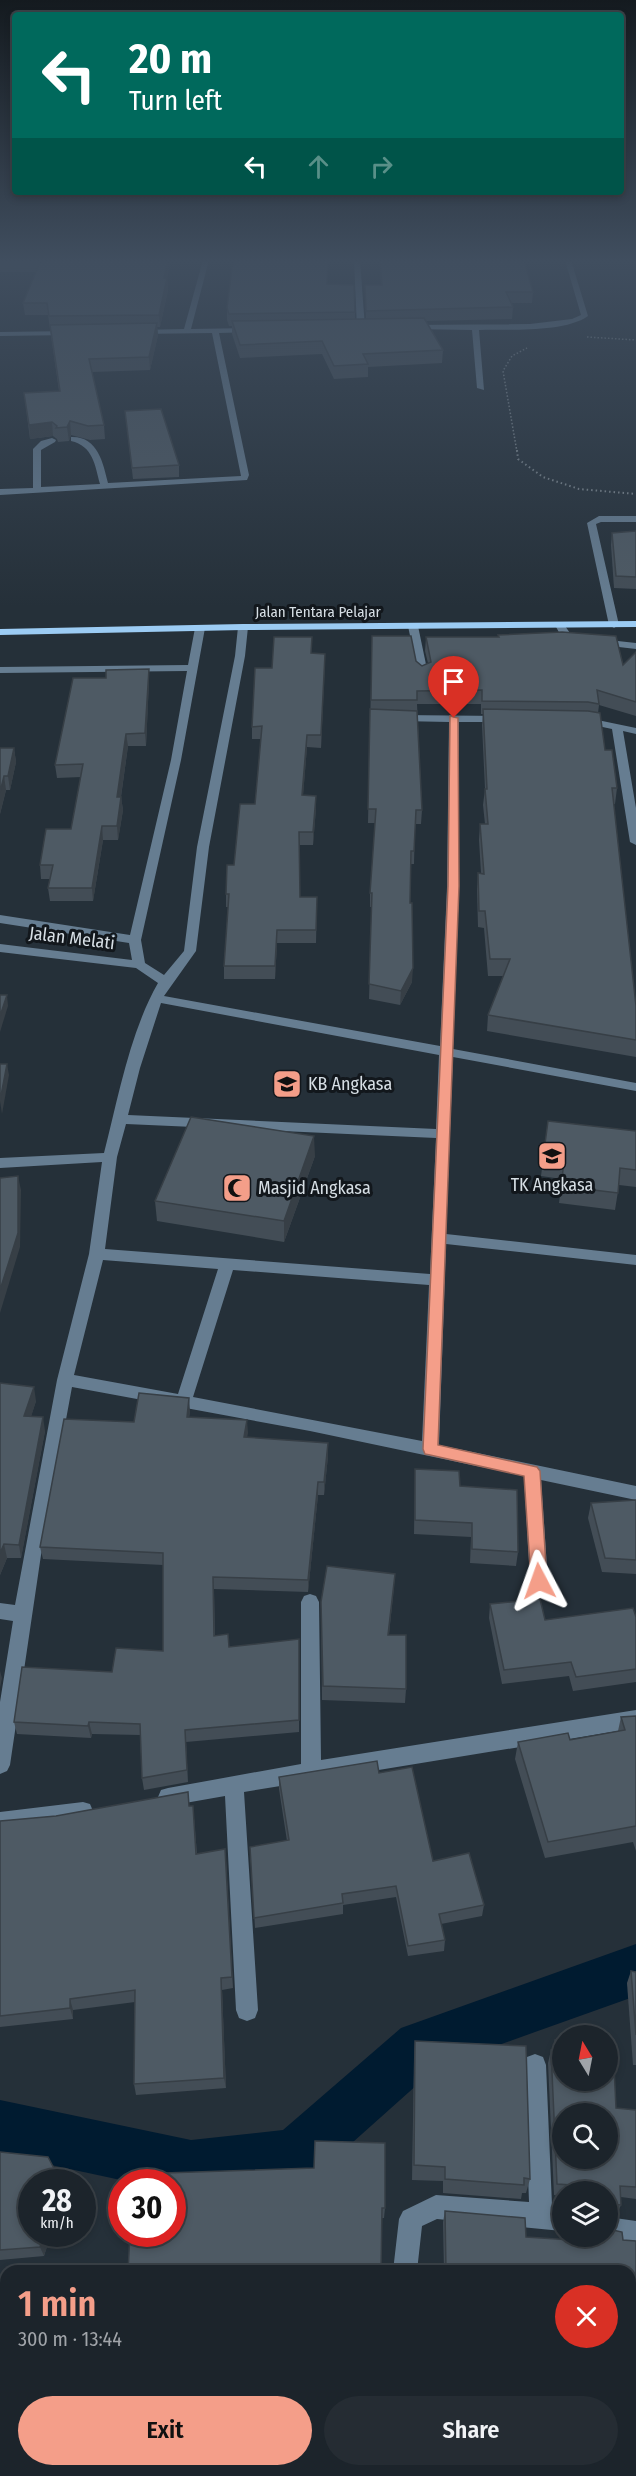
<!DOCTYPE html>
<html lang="en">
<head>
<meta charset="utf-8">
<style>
	body { margin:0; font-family:"Fira Sans Condensed",sans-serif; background:#252c33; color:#f1f3f6; height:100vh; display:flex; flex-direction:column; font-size:22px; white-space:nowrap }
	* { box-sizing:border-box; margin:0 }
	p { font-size:20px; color:#a0a4a9 }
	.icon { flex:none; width:33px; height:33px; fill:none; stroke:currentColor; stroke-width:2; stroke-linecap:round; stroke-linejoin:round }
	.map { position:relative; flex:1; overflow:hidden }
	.details { position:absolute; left:0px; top:2265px; width:636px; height:212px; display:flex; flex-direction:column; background:#1c242b; border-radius:18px 18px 0 0; box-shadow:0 3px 9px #0003,0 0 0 2px #3a4147 }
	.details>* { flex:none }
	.top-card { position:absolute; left:12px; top:12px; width:612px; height:183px; border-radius:6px; box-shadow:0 3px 9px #0003,0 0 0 2px #3a4147; background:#00695c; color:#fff; overflow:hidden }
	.needle { width:39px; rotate:350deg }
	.tools { position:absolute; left:552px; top:2025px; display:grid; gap:12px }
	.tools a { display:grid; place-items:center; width:66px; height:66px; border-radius:50%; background:#1c242b; box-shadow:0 3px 9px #0003,0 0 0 2px #3a4147; font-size:30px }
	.speed { position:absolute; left:18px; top:2169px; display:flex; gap:12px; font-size:30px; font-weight:700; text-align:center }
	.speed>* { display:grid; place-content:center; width:78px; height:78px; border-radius:50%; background:#1c242b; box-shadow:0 3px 9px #0003,0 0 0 2px #3a4147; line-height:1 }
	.speed small { font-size:15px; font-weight:400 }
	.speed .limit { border:9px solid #d22; background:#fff; color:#111 }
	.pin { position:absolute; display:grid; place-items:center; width:51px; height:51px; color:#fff; margin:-62px -26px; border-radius:50% 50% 50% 0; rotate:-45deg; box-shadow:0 0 6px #0007 }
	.pin .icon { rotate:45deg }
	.me { position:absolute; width:66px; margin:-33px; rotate:356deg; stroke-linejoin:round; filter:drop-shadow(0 0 4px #0008) }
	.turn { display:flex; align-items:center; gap:21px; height:126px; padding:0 18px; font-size:27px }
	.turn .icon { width:78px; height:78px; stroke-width:2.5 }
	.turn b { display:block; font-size:42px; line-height:51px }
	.lanes { display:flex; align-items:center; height:57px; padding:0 18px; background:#0003; justify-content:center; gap:30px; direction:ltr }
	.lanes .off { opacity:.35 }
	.round { display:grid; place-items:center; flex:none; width:63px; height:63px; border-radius:32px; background:#252c33 }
	.head { display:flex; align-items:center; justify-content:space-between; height:102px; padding:0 18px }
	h1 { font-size:36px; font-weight:600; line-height:45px; color:#f49e89 }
	.button { display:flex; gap:12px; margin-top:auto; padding:12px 18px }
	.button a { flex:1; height:69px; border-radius:36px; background:#f49e89; color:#111; font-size:24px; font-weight:600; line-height:69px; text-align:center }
	.button a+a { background:#252c33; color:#f1f3f6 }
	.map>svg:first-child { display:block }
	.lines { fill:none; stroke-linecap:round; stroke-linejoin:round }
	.canal { fill:#001b30; fill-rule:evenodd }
	.path-far1 { stroke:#7f8990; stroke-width:1.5; stroke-dasharray:1.5 2; stroke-linecap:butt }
	.path { stroke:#7f8990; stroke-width:2; stroke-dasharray:1.5 3; stroke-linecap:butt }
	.minor { fill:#667d91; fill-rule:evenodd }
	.major { fill:#9cccf4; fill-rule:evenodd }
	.wall { fill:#434d56 }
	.shaded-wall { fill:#373f46 }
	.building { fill:#4e5a64; stroke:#373f46; stroke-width:1.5; fill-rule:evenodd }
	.route { fill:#f49e89; stroke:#9f6759; stroke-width:1.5 }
	.labels { text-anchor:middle; stroke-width:6; stroke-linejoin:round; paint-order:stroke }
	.far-street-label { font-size:15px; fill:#d6dee4; stroke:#12171c }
	.street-label { font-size:18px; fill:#d6dee4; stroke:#12171c }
	.poi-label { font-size:18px; fill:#d6dee4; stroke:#12171c; text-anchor:start }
</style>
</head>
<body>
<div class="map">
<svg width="636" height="2476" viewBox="0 0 636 2476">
	<rect width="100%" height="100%" fill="#253039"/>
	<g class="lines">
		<path class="canal" d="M636,1944V1996L437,2067L315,2176L295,2184L191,2196L172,2192V2182H130L0,2154V2100L191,2140L283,2130L401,2028Z"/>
		<g class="path-far1">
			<path d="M587,337L636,340"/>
			<path d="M517,452L503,371L512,356L527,348"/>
		</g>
		<path class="path" d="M517,450L518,459L543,477L579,489L636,494"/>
		<g class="minor">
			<path d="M203,260H209L191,329L252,328L256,330L252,332L219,333L249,475L247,480L0,495V489L33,488V449L41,441L52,438L56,440L55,442L41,450V487L100,484C95,465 93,446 71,441V437C98,436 103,463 108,483L241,476L212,333L138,334L134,332L138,330L184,329Z"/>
			<path d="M354,260H360L365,328L361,330L357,328Z"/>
			<path d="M565,260H571L588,316C564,333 509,329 479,330L484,390L477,388L472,330L411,329L407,327L411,325L530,324L572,319L581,315Z"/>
			<path d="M0,332L72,331L76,333L72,335L0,336Z"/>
			<path d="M599,516H636V522H601L596,524L619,625L614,628L609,625L587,523Z"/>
			<path d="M413,623L418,626L428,674L423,677L418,674L408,626Z"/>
			<path d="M557,623H563L572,636L636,643V649L567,641L562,638L555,625Z"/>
			<path d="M200,625L205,628L181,760L141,940L145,963L164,975L184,951L197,847L235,656L238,627L243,624L248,627L245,656L209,847L196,951L164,996L440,1046L447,887L449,722L400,721L395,718L400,715L502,716L507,719L502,722H459V887L453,1049L636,1083V1091L453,1057L446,1234L636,1255V1265L446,1244L439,1445L636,1486V1500L541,1480L548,1581L545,1586L539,1589L533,1586L530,1581L524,1476L310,1431L72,1387L41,1555L10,1765L7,1771L0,1774V1702L13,1621L0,1619V1603L15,1605L57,1380L89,1254L102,1162L0,1168V1158L104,1153C118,1098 130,1032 158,983L136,968L0,952V944L132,960L129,943L0,923V915L130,935L171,760L187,671L0,673V667L188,665L195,628ZM161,1003L439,1055L436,1129L128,1115L140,1068ZM126,1124L436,1138L430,1274L105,1249L117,1157ZM103,1260L218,1269L178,1394L74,1375ZM233,1270L429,1285L422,1441L193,1397Z"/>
			<path d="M583,717L636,728V734L623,731L636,808V845L630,842L612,729L579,722V718Z"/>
			<path d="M310,1594L316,1596L319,1602L321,1760L636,1710V1728L244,1792L258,2010L255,2018L247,2021L239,2018L236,2010L225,1796L168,1806L161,1804L158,1797L161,1790L168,1788L301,1764V1602L304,1596Z"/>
			<path d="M83,1802L90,1804L93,1811L90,1818L83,1820L0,1832V1812Z"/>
			<path d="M535,2054L543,2057L546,2065L552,2205L562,2207V2231L437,2219L422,2226L417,2271H393L399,2219L403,2211L436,2195L529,2202L524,2065L527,2057Z"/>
			<path d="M608,2217L636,2221V2245L600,2237L608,2236Z"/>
			<path d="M0,2355L6,2356V2380L0,2379Z"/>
			<path d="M0,2441L6,2442V2468L0,2467Z"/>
			<path d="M150,2470H203L200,2476H153Z"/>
			<rect x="383" y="2470" width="26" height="6"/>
		</g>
		<path class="major" d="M636,621V627L243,630L0,635V629L243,624Z"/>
	</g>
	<g class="wall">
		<path d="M0,260H171L167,278L168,290L160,327H157L158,335L150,370L92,372L104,425L105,439L90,440L71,435L69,441L58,442L57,439L53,436L30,439L24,393L59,391L48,315H25L23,303L36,272H0Z"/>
		<path d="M379,260H524L533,292L532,303H511L513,307L512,319L426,321L443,350L442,363L368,367V377L334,379L322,354L240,358L232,334V326H229L227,320V308L327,284L355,312V319H366L365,285H381Z"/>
		<path d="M125,411L179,465V477L133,479Z"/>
		<path d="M636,531V589L614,588L611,545L612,533Z"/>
		<path d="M498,635L623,665L636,652V716L599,705L598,713L605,750L617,788L615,804H613L636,1006V1057L487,1031L488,1015L504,976H488L484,928L478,927L477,890L478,873H481L479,840L480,824H485L483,805L485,789L482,725L483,714H481V704H417L422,810L421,824H415L414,864H410V903L412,982L400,1005L369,999L372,907H370V893L375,823H368L372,636L422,666L428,663L425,651L426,637H498Z"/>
		<path d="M312,653L325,654L321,748L307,747L303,795L316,808L313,845H299L300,897H317L316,943H277L275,979H224V966L228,907H226V894L234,865L255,804L261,739H252V727L272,668Z"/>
		<path d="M149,681L146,746H128L121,797L123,810L118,840H103L93,901H50L48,888L50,879H41L40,865L71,829L81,777L57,778L55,765Z"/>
		<path d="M0,748H14L16,762L10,790H6L0,814Z"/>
		<path d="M548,1121L636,1131V1187L619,1185L615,1210L559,1203L562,1179L541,1176Z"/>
		<path d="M315,1156L284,1242L157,1221L155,1201Z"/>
		<path d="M0,1383L36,1401L31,1416L45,1431L21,1558H7L0,1575Z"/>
		<path d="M190,1411L189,1417L247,1420V1437L328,1456L324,1495H318L308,1592L214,1589L215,1636L229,1647L299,1639V1732L186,1742L188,1782L144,1790L142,1778L140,1735L92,1734L91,1738L17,1734L14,1722L112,1672L163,1651V1565L43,1559L40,1547L134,1422Z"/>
		<path d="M415,1469L460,1486L518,1552L516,1566L470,1563L471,1537L414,1534Z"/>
		<path d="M636,1500V1574L602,1572L588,1518L591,1503Z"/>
		<path d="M395,1574L389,1635L406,1689L405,1703L322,1700L321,1602Z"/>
		<path d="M490,1604L545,1620L636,1617V1682L573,1691L569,1676L502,1684L489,1618Z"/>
		<path d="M636,1716V1851L633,1842L545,1858L515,1759L518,1742L570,1740L618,1731L621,1717Z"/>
		<path d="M379,1773L433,1861L484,1905L482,1916L441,1924L445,1940L444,1951L408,1956L396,1897L343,1905V1914L255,1928L250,1847L287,1841L279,1789V1777Z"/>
		<path d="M193,1806L197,1854L226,1861L233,1988L222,1990L226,2088L136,2095L134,2084L135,2002L73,2010V2019L0,2027V1821Z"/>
		<path d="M631,1971L636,1972V2065H633L627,1983Z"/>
		<path d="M555,2040L616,2108L636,2110V2199L621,2197V2205L616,2216H610V2223L608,2229L623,2240L636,2241V2476H587V2470H630L634,2423L633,2354H630V2271H444L443,2222L445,2211L526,2237L583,2241L582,2236H608V2192H562V2196L554,2195L548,2063L551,2050H553Z"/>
		<path d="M415,2041L530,2179L526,2193H522L521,2199L443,2193V2181L412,2180L414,2057Z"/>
		<path d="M0,2152L51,2234L44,2256L0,2260Z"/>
		<path d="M385,2208L384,2218L130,2234Z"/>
	</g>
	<g class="shaded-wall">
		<path d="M168,260H171L167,278L168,290L160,327L159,315L164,278Z"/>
		<path d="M157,323L158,335L150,370L149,357Z"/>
		<path d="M70,421L71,435L69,441L67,427Z"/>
		<path d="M52,422L53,436L30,439L29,425Z"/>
		<path d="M325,654V666L321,748V735Z"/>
		<path d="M149,669V681L146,746L145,733Z"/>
		<path d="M126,734L128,746L119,810L117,797Z"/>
		<path d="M307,735V747L302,808V795Z"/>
		<path d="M14,748L16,762L10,790L8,776Z"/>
		<path d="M4,776L6,790L0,814V792Z"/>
		<path d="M316,796V808L313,845V832Z"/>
		<path d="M121,797L123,810L118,840L117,826Z"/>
		<path d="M102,826L103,840L93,901L92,888Z"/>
		<path d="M277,930V943L275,979V966Z"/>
		<path d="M413,968L412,982L400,1005L401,991Z"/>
		<path d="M7,995L8,1006L0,1032V1016Z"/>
		<path d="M7,1064L9,1075L2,1114L0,1101Z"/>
		<path d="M314,1136L315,1156L284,1242V1221Z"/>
		<path d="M18,1176L21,1190L20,1247L0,1313V1290Z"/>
		<path d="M34,1387L36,1401L27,1430L24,1416Z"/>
		<path d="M189,1398L190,1411L188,1429L187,1417Z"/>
		<path d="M43,1417L45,1431L21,1558L19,1545Z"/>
		<path d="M247,1420L248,1433L245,1449L244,1437Z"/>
		<path d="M328,1443V1456L324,1495V1482Z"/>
		<path d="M318,1482V1495L308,1592V1580Z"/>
		<path d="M4,1544L7,1558L0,1575V1553Z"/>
		<path d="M395,1574L394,1588L387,1649L388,1635Z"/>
		<path d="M0,1671L2,1678L0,1688Z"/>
		<path d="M89,1722L92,1734L91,1738L88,1726Z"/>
		<path d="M221,1978L222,1990L226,2088L224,2078Z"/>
		<path d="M70,1999L73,2010V2019L70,2008Z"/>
		<path d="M44,2234H51L44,2256L40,2247Z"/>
	</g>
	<g class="building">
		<path d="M41,260H168L164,278H167L159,315L49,316L47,303H23Z"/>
		<path d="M233,260H328L327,284L354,285L355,312L229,314L227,308Z"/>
		<path d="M380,260H524L533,292H506L513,307L366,311L365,285H382Z"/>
		<path d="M424,318L443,350L363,354L368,364L334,366L322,341L240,345L232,321Z"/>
		<path d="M157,323L149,357L89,359L104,425L88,426L70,421L67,427L56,428L57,426L52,422L29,425L24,393L60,391L50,325Z"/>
		<path d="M161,409L179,465L132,468L125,411Z"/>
		<path d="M636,531V577L616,576L612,533Z"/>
		<path d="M562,632L616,636L623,665L636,652V702L597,690L599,704L588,702L482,701V690L417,691V700H371L372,636H411L416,661L422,666L431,662L426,637H499L498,635Z"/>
		<path d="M274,637H312L311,653L325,654L321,735H307L302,795L316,796L313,832H299L300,897H317L316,930H277L275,966H224L229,894H226L227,865H234L240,804H255L262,726L252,727L255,668H272Z"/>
		<path d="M149,669L145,733L126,734L117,797H121L117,826H102L92,888H48L53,865H40L46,829H71L83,764L55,765L73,678H106V670Z"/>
		<path d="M370,709L417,711L422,810H416L414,851H411L410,903H412L413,968L401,991L369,984L372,893H370L376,809H368Z"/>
		<path d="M483,709L588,711L600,713L605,750H612L617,788H612L636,1006V1040L488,1015L510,959H490L485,911H479L478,873L484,874L480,824H488L485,789H487Z"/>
		<path d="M0,748H14L8,776H4L0,792Z"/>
		<path d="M0,995H7L0,1016Z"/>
		<path d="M0,1064H7L0,1101Z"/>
		<path d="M191,1117L314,1136L284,1221L155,1201Z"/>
		<path d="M548,1121L636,1131V1170L620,1168L618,1193L561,1186L564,1162L543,1159Z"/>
		<path d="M18,1176V1233L0,1290V1178Z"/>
		<path d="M0,1383L34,1387L24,1416L43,1417L19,1545L4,1544L0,1553Z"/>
		<path d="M139,1393L189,1398L187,1417L247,1420L244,1437L328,1443L324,1482H318L308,1580L213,1577L214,1636L228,1634L229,1647L299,1639V1720L185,1730L187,1770L142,1778L140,1724L89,1722L88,1726L14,1722L22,1667L112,1672L116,1648L163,1651V1553L40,1547L64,1419L134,1422Z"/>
		<path d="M415,1469L459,1471L460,1486L517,1490L518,1552L472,1549V1523L415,1520Z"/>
		<path d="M636,1500V1560L605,1558L591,1503Z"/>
		<path d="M327,1566L395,1574L388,1635H406V1689L323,1686L321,1602Z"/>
		<path d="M540,1599L545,1620L633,1608L636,1617V1669L576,1677L571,1662L504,1670L490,1604Z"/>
		<path d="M636,1716V1826L548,1842L518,1742L568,1733L570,1740L625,1730L621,1717Z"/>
		<path d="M377,1761L379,1773L412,1767L433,1861L469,1853L484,1905L439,1914L445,1940L408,1946L396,1886L342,1894L343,1903L254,1918L250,1847L289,1840L279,1777Z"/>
		<path d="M188,1792L189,1806H193L196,1854L225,1849L232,1977L221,1978L224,2078L134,2084L135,1990L70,1999V2008L0,2016V1821L56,1816Z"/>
		<path d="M631,1971L636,1972V2035Z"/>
		<path d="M555,2040H562V2080H608V2043L613,2044L616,2108L636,2110V2187L620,2186L621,2205L611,2204L610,2223L608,2224V2192H586V2186L557,2184L551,2050H556ZM562,2114H608V2158H562Z"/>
		<path d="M415,2041L526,2046L530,2179L524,2178V2185L445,2179V2167L414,2165Z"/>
		<path d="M315,2141L385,2143V2208H382L381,2271H128L130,2234H172V2182H133L134,2174L314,2168Z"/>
		<path d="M0,2152L48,2157L61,2182H32V2234H44L40,2247L0,2250Z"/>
		<path d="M445,2211L525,2218L526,2237L587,2241V2236H608V2229L622,2232L623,2240L636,2241V2345L630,2344V2271H446Z"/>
		<path d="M630,2423H636V2476H592L591,2470H630Z"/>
		<path d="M202,2470H241L242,2476H191L190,2472Z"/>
		<path d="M294,2470H377V2476H293Z"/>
		<rect x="447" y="2470" width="78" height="6"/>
	</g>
	<linearGradient id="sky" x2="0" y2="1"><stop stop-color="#141a1f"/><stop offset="0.43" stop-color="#404e5f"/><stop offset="1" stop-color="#404e5f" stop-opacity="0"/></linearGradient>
	<rect width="636" height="607" fill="url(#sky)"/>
	<path class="route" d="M450,716L458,718L459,886L438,1445L537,1467L540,1471L547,1581L545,1586L539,1588L533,1586L531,1581L524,1476L430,1455L425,1454L423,1449L448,886Z"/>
	<defs>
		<g id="school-square" transform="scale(1.5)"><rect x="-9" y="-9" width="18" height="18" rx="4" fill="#f49e89" stroke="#12171c"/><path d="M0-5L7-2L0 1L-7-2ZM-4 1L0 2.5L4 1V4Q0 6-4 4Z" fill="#111"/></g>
		<g id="mosque-square" transform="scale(1.5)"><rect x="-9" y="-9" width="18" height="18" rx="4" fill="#f49e89" stroke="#12171c"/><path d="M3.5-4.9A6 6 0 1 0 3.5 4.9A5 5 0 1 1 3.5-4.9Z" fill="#111"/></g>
	</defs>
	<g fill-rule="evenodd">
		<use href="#school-square" x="287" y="1084"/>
		<use href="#school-square" x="552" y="1156"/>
		<use href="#mosque-square" x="237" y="1188"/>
	</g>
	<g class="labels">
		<g class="far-street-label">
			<text x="318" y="617">Jalan Tentara Pelajar</text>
		</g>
		<g class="street-label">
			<text transform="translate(72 938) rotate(7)" y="6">Jalan Melati</text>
		</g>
		<g class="poi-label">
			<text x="308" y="1090">KB Angkasa</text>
			<text x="552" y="1191" text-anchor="middle">TK Angkasa</text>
			<text x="258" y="1194">Masjid Angkasa</text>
		</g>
	</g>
</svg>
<div class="tools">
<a><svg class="needle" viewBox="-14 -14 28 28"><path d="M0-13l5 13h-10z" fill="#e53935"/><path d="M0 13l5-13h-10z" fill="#a0a4a9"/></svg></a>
<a><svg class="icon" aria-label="search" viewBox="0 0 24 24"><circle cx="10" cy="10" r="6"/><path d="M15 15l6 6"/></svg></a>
<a><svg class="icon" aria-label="layers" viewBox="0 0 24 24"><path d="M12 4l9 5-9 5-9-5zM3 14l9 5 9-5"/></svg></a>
</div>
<div class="speed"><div>28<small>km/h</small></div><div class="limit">30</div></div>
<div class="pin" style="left:454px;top:718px;background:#d93025"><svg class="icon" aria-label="arrive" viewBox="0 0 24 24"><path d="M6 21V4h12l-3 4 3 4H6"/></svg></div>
<svg class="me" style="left:539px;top:1581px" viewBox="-20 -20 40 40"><path d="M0-17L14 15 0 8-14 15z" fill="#f49e89" stroke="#fff" stroke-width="4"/></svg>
<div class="top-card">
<div class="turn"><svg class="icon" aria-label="left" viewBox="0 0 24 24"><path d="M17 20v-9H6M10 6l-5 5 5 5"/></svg><div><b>20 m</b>Turn left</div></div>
<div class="lanes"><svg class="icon" aria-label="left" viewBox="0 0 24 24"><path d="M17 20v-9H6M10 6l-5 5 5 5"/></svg><svg class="icon off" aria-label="ahead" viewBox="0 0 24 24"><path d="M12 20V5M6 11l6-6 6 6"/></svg><svg class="icon off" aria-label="right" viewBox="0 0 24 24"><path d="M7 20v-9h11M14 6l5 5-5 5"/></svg></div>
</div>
<section class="details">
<div class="head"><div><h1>1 min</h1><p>300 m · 13:44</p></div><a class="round" style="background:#d93025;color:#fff"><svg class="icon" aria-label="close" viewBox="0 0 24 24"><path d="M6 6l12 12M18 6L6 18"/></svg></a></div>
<div class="button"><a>Exit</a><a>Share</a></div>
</section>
</div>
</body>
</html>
